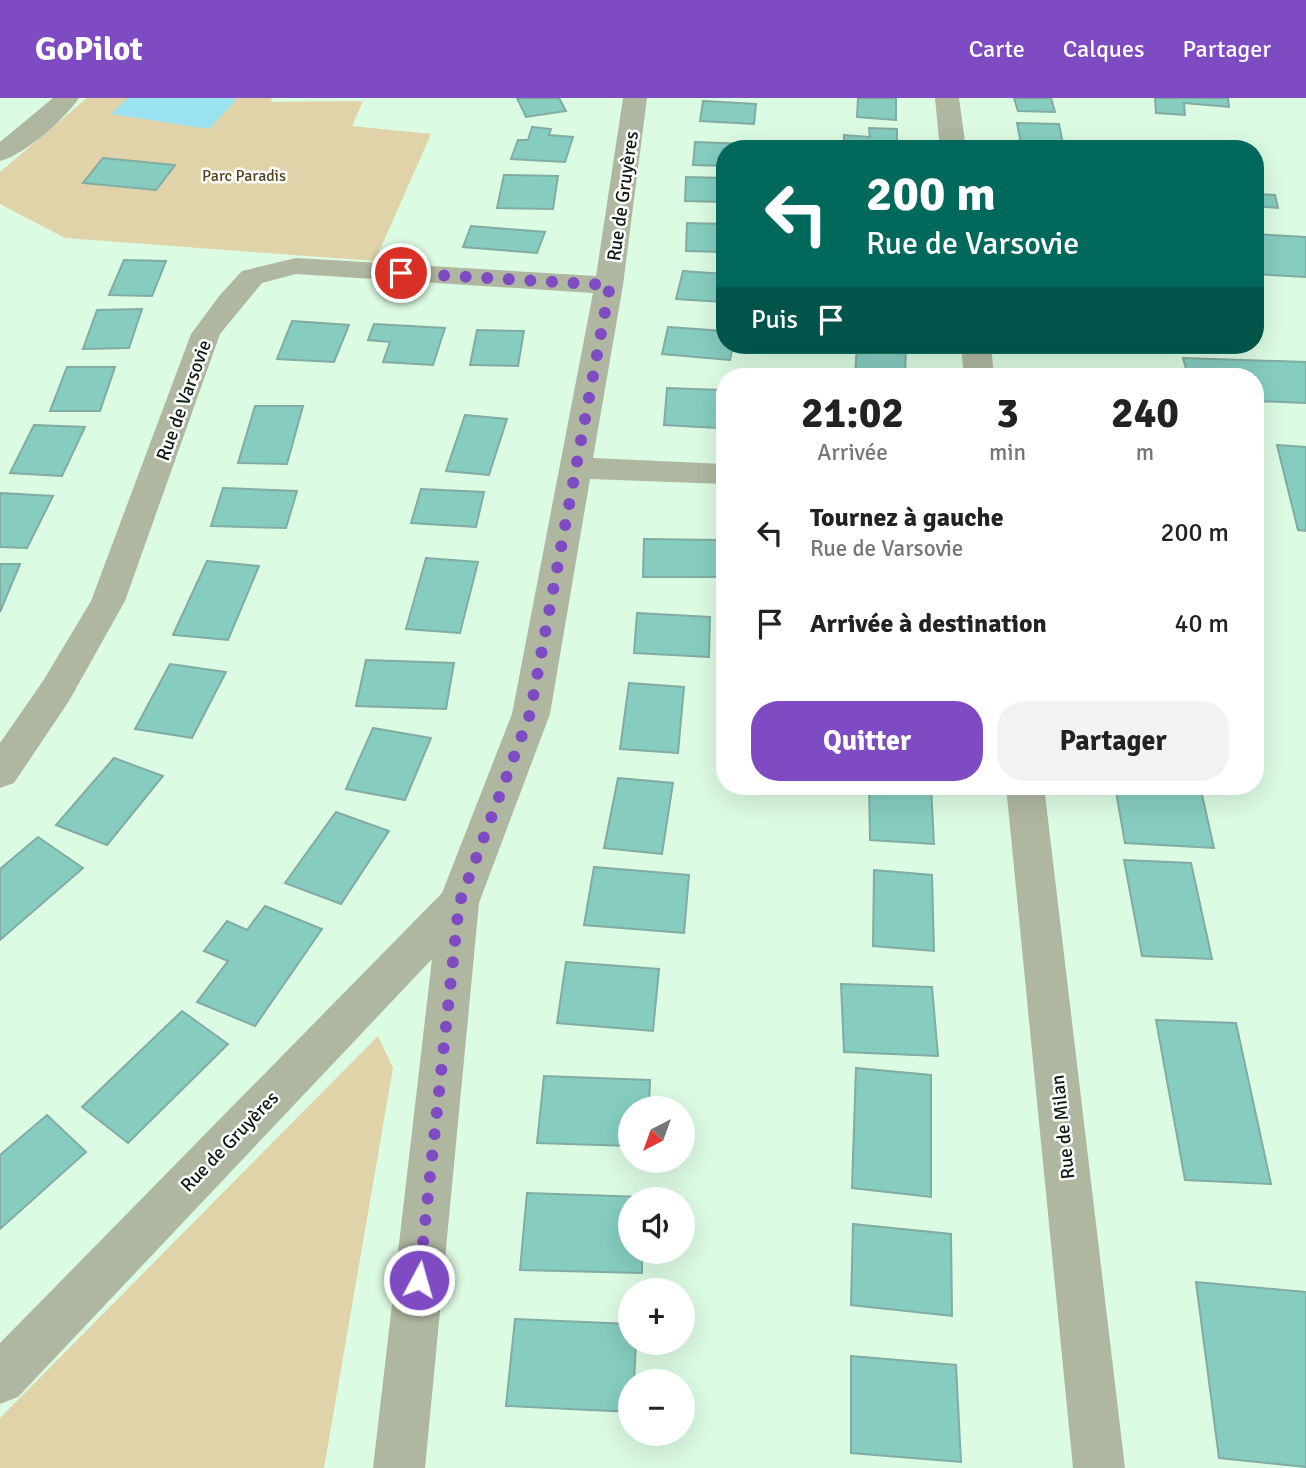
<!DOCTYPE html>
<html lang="fr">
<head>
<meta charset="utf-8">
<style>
	body { margin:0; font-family:Signika,sans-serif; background:#f2f2f2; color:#222; height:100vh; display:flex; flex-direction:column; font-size:26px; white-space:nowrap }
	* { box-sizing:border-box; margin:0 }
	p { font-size:23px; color:#767676 }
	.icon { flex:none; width:38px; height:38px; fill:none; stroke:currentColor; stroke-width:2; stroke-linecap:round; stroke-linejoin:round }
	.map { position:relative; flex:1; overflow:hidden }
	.side { position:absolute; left:716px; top:270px; width:548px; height:427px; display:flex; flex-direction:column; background:#fff; border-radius:28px; box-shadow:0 7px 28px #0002 }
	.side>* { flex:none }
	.top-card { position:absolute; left:716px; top:42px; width:548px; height:214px; border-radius:28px; box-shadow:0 7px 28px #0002; background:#00695c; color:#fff; overflow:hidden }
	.needle { width:46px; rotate:221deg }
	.tools { position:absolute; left:618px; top:998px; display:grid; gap:14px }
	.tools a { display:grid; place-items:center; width:77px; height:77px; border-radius:50%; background:#fff; box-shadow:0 7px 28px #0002; font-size:35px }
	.pin { position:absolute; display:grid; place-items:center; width:60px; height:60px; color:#fff; margin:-30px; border:4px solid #fff; border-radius:50%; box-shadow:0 2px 7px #0007 }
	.me { position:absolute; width:77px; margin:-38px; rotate:6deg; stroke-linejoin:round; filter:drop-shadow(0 0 5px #0008) }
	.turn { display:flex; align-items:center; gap:24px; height:147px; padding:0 35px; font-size:32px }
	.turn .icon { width:91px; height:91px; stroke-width:2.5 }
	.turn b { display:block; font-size:49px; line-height:60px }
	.then { display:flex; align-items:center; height:66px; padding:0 35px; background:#0003; gap:14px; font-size:26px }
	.eta { display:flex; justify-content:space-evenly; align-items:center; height:119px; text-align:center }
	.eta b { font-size:42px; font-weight:700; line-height:49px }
	.primary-button { display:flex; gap:14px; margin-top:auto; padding:14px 35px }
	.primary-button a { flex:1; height:80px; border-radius:28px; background:#7f4bc3; color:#fff; font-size:28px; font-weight:700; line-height:80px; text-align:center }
	.primary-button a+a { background:#f2f2f2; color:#222 }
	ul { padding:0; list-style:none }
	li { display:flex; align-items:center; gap:21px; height:91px; padding:0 35px }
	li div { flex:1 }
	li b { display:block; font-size:26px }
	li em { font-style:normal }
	header { display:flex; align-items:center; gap:42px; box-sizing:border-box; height:98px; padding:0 35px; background:#7f4bc3; color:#fff }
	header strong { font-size:33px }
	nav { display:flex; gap:38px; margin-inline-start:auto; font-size:24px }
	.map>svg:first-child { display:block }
	.green { fill:#e0d3a9 }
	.water { fill:#9be2f1 }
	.building { fill:#86cdc0; stroke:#82aba3; stroke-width:2 }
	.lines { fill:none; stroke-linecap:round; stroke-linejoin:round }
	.minor { fill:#afb7a0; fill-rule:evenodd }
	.route { stroke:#7f4bc3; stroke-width:12; stroke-dasharray:0 21.6 }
	.labels { text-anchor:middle; stroke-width:5; stroke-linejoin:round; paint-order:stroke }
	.far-park-label { font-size:16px; fill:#504319; stroke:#fff }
	.street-label { font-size:19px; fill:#0f1a12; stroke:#fff }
</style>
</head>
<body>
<header>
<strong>GoPilot</strong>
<nav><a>Carte</a><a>Calques</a><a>Partager</a></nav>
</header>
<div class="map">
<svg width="1306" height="1370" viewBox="0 0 1306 1370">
	<rect width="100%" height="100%" fill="#dcfbe3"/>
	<g class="green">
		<path d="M87,0H272L271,4L363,3L352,28L431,36L375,163L65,140L0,106V74Z"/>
		<path d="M378,938L393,970L324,1370H0V1320Z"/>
	</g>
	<path class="water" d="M128,0H228L237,1L209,31L111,16Z"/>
	<g class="building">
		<path d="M517,0H559L566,13L526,19Z"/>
		<path d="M858,0H896V22L857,19Z"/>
		<path d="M1014,0H1051L1055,14L1018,13Z"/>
		<path d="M1155,0H1228L1229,9L1184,5L1185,17L1156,15Z"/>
		<path d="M703,3L756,6L754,26L700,23Z"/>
		<path d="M1017,25L1059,26L1064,51H1022Z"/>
		<path d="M532,29L551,31L549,37L573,39L565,64L511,61L518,42H528Z"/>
		<path d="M869,30L897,31V51H844V37L870,39Z"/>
		<path d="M695,44L748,46V51H724V68L693,67Z"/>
		<path d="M103,60L175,67L156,92L83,85Z"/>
		<path d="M504,77L558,78L553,111L497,110Z"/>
		<path d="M686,79L724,80V104L685,103Z"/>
		<path d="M1255,90L1256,96L1275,97L1278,110L1255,108Z"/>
		<path d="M687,125L724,126V154L686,153Z"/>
		<path d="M471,128L545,134L537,155L463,149Z"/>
		<path d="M1255,136L1306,139V179L1255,176Z"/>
		<path d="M124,162L166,163L152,198L109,197Z"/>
		<path d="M683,173L724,176V204L676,201Z"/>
		<path d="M142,211L129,250L83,251L97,212Z"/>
		<path d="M292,223L349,227L334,264L277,261Z"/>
		<path d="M374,226L445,230L433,267L383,264L390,244L368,242Z"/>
		<path d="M668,229L724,233V247H733L730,262L662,256Z"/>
		<path d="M477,232L524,233L518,268L470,267Z"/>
		<path d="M857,247H906L905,278H855Z"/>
		<path d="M1183,260L1306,264V305L1255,303V278H1188Z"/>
		<path d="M67,269H115L100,313H50Z"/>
		<path d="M667,290L720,292L718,330L664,327Z"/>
		<path d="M255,308H303L287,366L238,365Z"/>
		<path d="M465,317L507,321L489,377L446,373Z"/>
		<path d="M34,327L85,329L62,378L10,375Z"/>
		<path d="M1277,347L1306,349V433L1298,432Z"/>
		<path d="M223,390L297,393L286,430L211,428Z"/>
		<path d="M421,391L484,394L476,429L411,425Z"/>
		<path d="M0,395L53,398L27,450L0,449Z"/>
		<path d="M644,441L720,442L721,479H643Z"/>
		<path d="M426,460L478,464L460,535L406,531Z"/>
		<path d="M207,463L259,468L228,542L173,537Z"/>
		<path d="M0,466H20L0,514Z"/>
		<path d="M637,515L710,519L709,559L634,555Z"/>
		<path d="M366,562L454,565L446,611L356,608Z"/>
		<path d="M170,566L226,574L192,640L135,631Z"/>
		<path d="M629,585L684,589L678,655L620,651Z"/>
		<path d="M373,630L431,640L405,702L346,691Z"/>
		<path d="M114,660L163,678L107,747L56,727Z"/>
		<path d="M618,680L673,685L662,756L604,750Z"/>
		<path d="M869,688H931L934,746L870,742Z"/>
		<path d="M1115,688H1200L1214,750L1125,745Z"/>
		<path d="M336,714L389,733L341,806L285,785Z"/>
		<path d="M38,739L83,770L0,842V771Z"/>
		<path d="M1124,762L1191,765L1212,861L1142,858Z"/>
		<path d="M594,769L689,777L684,835L584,827Z"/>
		<path d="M874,772L932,777L934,853L873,848Z"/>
		<path d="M265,808L322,831L255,928L197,904L228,863L204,853L227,823L247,832Z"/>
		<path d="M566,864L659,871L653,933L557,925Z"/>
		<path d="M841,886L932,889L938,958L844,954Z"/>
		<path d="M182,913L228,946L128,1045L82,1009Z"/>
		<path d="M1156,922L1236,925L1271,1086L1185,1082Z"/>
		<path d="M856,970L931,977V1099L852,1090Z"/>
		<path d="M544,978L650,982L649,1010H630V1048L537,1045Z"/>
		<path d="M47,1017L86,1054L0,1131V1057Z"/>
		<path d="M527,1095L644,1099L630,1101V1153H642V1175L520,1172Z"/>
		<path d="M853,1126L951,1136L952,1218L851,1207Z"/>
		<path d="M1196,1184L1306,1194V1369L1219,1360Z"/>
		<path d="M515,1221L630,1226V1244H636L634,1283H630V1314L506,1308Z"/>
		<path d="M851,1258L956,1267L961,1364L851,1355Z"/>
	</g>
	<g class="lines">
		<g class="minor">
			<path d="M53,0H79C65,21 24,57 0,63V44Z"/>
			<path d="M623,0H647L623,187L593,360L724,366V386L590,381L550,616L479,805L425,1370H373L432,861L18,1299L0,1306V1245L442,795L512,616L593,195L296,176L262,185L220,236L125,503L69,603L14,685L0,690V645L43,583L91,503L191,236L220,197L242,173L296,160L596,178Z"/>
			<path d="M935,0H959L966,51H940Z"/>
			<path d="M961,247H991L994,278H964Z"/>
			<path d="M1006,688H1044L1125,1370H1073Z"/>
		</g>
	</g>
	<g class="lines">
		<path class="route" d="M401,175L610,187L530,616L459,806L419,1182"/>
	</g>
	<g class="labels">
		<g class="far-park-label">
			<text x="244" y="83">Parc Paradis</text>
		</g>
		<g class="street-label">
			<text transform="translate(622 98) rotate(-82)" y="7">Rue de Gruyères</text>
			<text transform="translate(183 302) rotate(-70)" y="7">Rue de Varsovie</text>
			<text transform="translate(1062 1029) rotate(-96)" y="7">Rue de Milan</text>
			<text transform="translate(229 1043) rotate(-46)" y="7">Rue de Gruyères</text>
		</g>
	</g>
</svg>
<div class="tools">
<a><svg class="needle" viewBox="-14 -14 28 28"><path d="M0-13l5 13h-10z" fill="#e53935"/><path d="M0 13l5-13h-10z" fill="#767676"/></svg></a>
<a><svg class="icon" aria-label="sound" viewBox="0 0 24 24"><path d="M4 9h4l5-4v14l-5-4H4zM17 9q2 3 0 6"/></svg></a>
<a>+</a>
<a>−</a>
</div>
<div class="pin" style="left:401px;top:175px;background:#d93025"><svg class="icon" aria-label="arrive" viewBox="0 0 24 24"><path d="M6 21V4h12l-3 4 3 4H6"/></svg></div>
<svg class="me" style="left:419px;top:1182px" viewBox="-20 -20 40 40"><circle r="17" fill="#7f4bc3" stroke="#fff" stroke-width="3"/><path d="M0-11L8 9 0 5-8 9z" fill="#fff"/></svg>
<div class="top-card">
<div class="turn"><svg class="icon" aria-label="left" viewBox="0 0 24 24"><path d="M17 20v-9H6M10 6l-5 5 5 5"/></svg><div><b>200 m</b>Rue de Varsovie</div></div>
<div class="then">Puis<svg class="icon" aria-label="arrive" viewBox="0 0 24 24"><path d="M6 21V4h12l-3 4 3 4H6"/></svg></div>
</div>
<section class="side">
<div class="eta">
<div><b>21:02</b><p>Arrivée</p></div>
<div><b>3</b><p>min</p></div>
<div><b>240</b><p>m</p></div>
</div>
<ul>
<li><svg class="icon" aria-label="left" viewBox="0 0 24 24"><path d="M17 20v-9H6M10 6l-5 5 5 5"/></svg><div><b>Tournez à gauche</b><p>Rue de Varsovie</p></div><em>200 m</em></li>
<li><svg class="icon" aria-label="arrive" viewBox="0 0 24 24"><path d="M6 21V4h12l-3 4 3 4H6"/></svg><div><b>Arrivée à destination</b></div><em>40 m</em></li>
</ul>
<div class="primary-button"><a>Quitter</a><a>Partager</a></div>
</section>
</div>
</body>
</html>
